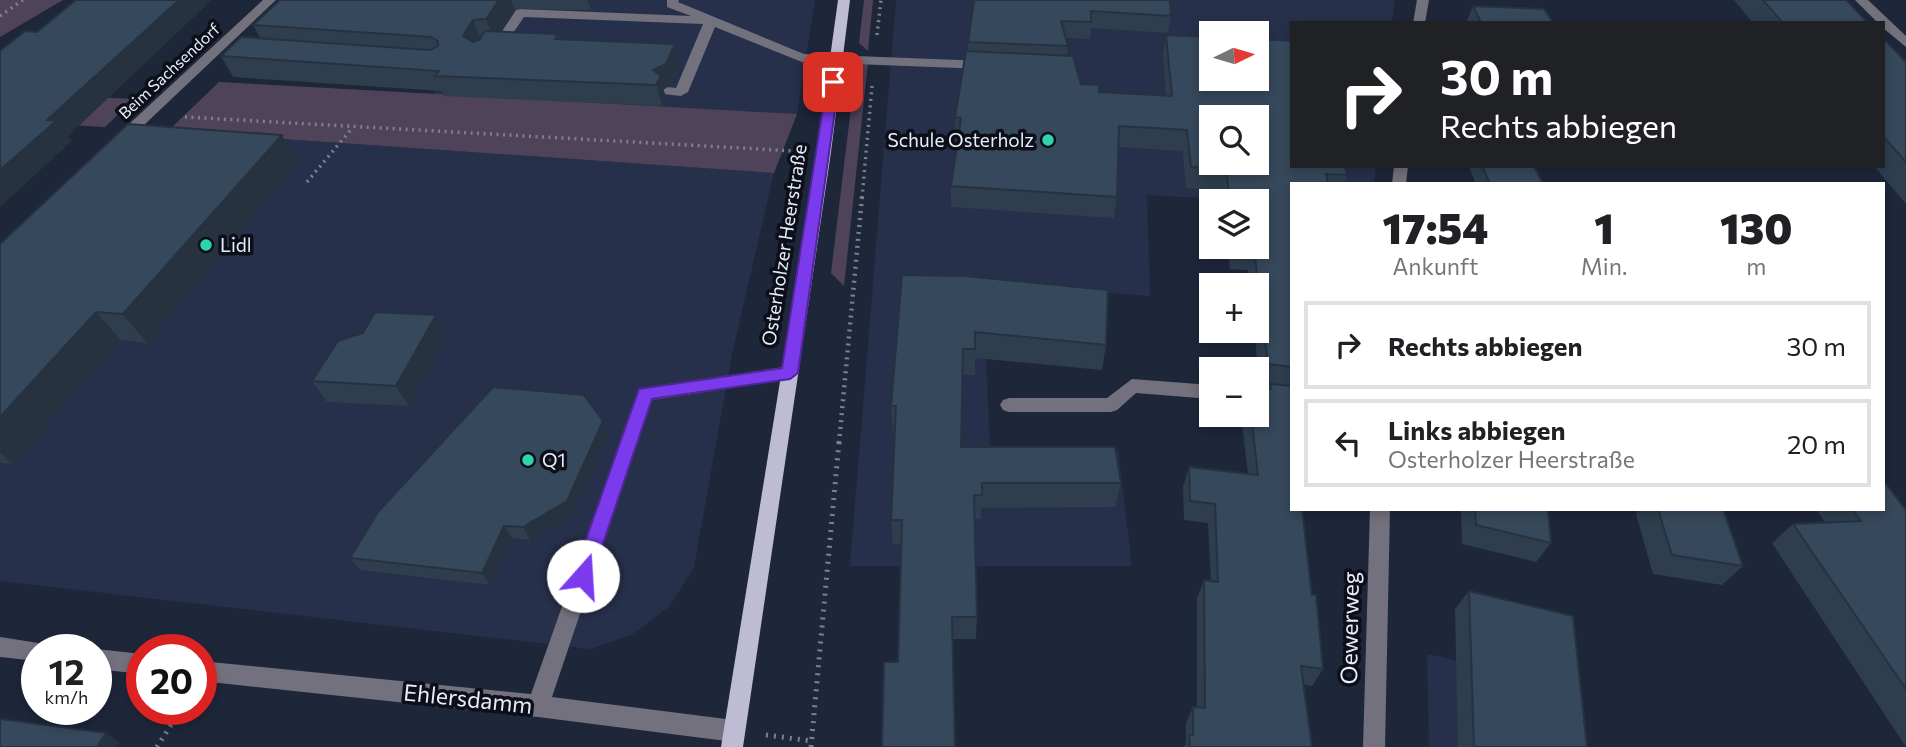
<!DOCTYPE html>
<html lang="de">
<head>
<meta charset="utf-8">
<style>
	body { margin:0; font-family:Commissioner,sans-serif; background:#f2f2f2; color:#202124; height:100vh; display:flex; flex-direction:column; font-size:26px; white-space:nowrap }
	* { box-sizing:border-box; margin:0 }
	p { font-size:23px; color:#757577 }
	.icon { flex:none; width:38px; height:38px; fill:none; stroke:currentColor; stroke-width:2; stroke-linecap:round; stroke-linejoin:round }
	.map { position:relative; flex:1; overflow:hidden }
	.panel { position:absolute; left:1290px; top:182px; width:595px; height:329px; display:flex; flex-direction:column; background:#fff; border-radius:0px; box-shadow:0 4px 10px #0003 }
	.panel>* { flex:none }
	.hud { position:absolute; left:1290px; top:21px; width:595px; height:147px; border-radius:0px; box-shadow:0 4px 10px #0003; background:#202124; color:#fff; overflow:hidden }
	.needle { width:46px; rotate:85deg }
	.controls { position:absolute; left:1199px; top:21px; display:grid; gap:14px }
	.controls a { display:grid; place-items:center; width:70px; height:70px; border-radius:0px; background:#fff; box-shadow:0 4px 10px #0003; font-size:35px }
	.speed { position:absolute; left:21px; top:634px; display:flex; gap:14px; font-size:35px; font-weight:700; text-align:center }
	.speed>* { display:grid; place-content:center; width:91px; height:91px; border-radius:50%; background:#fff; box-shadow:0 4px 10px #0003; line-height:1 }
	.speed small { font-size:18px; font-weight:400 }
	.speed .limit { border:10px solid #d22; background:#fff; color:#111 }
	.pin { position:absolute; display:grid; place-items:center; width:60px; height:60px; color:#fff; margin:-30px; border-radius:14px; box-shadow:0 4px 10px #0006 }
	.me { position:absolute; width:77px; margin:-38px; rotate:19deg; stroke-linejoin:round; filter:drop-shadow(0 0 5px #0008) }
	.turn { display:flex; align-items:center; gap:24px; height:147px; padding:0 35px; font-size:32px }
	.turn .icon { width:91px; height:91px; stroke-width:2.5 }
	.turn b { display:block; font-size:49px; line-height:60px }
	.eta { display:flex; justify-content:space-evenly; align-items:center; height:119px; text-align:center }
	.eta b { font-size:42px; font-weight:800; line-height:49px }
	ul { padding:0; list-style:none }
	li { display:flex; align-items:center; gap:21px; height:88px; margin:0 14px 10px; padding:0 21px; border:4px solid #e0e0e0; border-radius:0px }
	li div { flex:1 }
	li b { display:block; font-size:26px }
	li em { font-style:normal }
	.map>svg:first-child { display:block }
	.built { fill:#27304a; fill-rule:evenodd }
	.green { fill:#4f4359 }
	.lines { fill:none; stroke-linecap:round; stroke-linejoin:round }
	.path-far2 { stroke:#7a8193; stroke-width:3.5; stroke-dasharray:2 4.5; stroke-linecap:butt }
	.path-far1 { stroke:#7a8193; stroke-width:4.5; stroke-dasharray:2 5; stroke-linecap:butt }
	.path { stroke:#7a8193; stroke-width:5; stroke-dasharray:2 6; stroke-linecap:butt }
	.minor { fill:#72717d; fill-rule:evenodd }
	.major { fill:#bdbcd4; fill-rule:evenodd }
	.wall { fill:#2e3e4e }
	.shaded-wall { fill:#263240 }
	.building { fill:#36485b; stroke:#263240; stroke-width:2; fill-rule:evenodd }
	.route { fill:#7c3aed; stroke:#51269a; stroke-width:2 }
	.poi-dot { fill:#2fd4aa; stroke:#0c0f18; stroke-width:2.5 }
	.labels { text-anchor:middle; stroke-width:7; stroke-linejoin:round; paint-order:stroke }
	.far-street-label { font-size:16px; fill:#e7edfb; stroke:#0c0f18 }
	.poi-label { font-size:19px; fill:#e7edfb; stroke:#0c0f18; text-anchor:start }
	.street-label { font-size:19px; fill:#e7edfb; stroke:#0c0f18 }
	.near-street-label { font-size:23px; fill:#e7edfb; stroke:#0c0f18 }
</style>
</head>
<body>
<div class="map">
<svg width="1906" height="747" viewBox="0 0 1906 747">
	<rect width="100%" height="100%" fill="#1e263a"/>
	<g class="built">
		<path d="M501,0H815L797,114L432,96Z"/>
		<path d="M896,0H1395L1392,23H1292V166H1376L1374,184H1292L1291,203L1147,195L1150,296L983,284L990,450H1118L1132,566H850ZM1211,33H1256V79H1211ZM1211,117H1256V163H1211Z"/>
		<path d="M168,131L774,173L732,354L694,567L670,606L631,635L590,649L0,581V296Z"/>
		<path d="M1427,654L1564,684L1573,747H1429Z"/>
	</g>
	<g class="green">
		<path d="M0,0H63L0,37Z"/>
		<path d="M864,0H873L868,51L859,43Z"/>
		<path d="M868,63L844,286L831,273L856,66Z"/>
		<path d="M219,82L797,114L774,173L168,131Z"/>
		<path d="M0,93L134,99L105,127L0,121Z"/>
	</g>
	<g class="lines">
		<g class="path-far2">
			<path d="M0,16L23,0"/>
			<path d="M877,35L881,0"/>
			<path d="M185,117L795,151"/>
			<path d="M307,182L353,127"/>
			<path d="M862,198L872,86"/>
		</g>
		<path class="path-far1" d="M839,443L862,197"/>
		<g class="path">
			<path d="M766,735L812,741"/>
			<path d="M157,747L181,709"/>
			<path d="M811,747L839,442"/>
		</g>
		<g class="minor">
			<path d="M263,0H276L124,144H114V138Z"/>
			<path d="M667,0H679L678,2L804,54L985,61L991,65L985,69L802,62L715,27L688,92L681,96L663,94L661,91L668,87L676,88L703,24L524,17L503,48L493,45L516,10L520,9L691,16L667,7Z"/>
			<path d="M1417,0H1429L1425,23H1413Z"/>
			<path d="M1855,0H1868L1906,36V47L1883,28V23H1878Z"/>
			<path d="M1394,166H1408L1406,184H1392Z"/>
			<path d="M790,366L796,368L799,373L796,378L652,400L552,697L734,720L742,723L745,731L742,739L734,742L538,717L201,681V661L531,694L639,389Z"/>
			<path d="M1132,379L1211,385V399L1136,393L1117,410L1111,412H1009L1003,410L1000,405L1003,400L1009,398H1107Z"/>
			<path d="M1370,509H1390L1385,747H1363Z"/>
			<path d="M0,637L45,644L47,649H37V661L0,657Z"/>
			<path d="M95,649H96L142,654V674L96,669Z"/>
		</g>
		<path class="major" d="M838,0H850L831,152L743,747H721L817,152Z"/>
	</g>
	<g class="wall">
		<path d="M280,0H596L591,10L514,9L499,32L558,34L560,39L675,44L680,65L671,85L663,88L666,97L662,106L444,96L442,91L233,77L221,56L261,39L253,25Z"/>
		<path d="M974,0L1171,16L1168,33L1091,28L1090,39L1066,38L1068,46L1067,56L1081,84L1099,92L1166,96L1163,55L1166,35L1347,175L1344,184H1292V509L1312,595L1323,669L1312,686L1304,685L1312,747H1184L1186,743V723L1193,707L1197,708V598L1204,580L1211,581L1208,523L1184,520L1183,487L1189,467L1248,474L1241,415H1256L1269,386L1260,385L1254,331H1256V285H1249L1248,270L1230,269L1227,247H1256V201H1223L1221,190L1186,188L1183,151L1118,147L1117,197L1114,218L951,207V186L958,138H955V117L968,51V42Z"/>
		<path d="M1734,0H1846L1868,23H1753Z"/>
		<path d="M1473,6L1553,23H1466Z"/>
		<path d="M1883,38L1906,62V204L1874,166H1883Z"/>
		<path d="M299,163L147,343L121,340L13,464L0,463V244Z"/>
		<path d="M1471,166H1534L1543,184H1476L1470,170Z"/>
		<path d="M902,275L1106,345L1102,370L975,358V375H963L961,447L1121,483L1115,507L981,508V519H975L977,617L976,639H952L898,662L902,544H893L891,520L895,431H893L891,406Z"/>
		<path d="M436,315L447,336L409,406L327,402L312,381Z"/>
		<path d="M609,434L573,514L530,540L512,538L490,585L360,570L350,558Z"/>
		<path d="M1461,509H1548L1551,543L1536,562L1462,544Z"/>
		<path d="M1640,509H1723L1743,566L1722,585L1653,574L1636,514Z"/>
		<path d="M1816,509L1906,510V747L1772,543L1793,524L1825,522Z"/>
		<path d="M1469,591L1587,747H1458L1455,609Z"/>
	</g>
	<g class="shaded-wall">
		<path d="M179,0H212L68,136L72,141L0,207V170L47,120Z"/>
		<path d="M499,0H511L514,9L494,39L486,19Z"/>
		<path d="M588,0H596L591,10Z"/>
		<path d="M473,20L481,41L471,57L463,36Z"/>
		<path d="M675,44L680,65L671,85L663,88L666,97L662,106L653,70Z"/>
		<path d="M282,135L299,163L147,343L123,314Z"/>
		<path d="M96,312L121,340L13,464L0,453V417Z"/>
		<path d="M436,315L447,336L409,406L396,386Z"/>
		<path d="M603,421L609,434L573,514L530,540L523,527Z"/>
		<path d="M504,526L512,538L490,585L482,573Z"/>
		<path d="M106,733L120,742L116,747H97Z"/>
	</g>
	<g class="building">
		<path d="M76,0H179L47,120L56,121L0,170V51L25,31L37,32Z"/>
		<path d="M280,0H499L486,19L473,20L463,36L473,42L479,40L485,31L558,34L555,39L675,44L666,64L653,70L661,76L656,85L435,76L439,71L221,56L241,37L430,50L438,46V41L431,37L253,25Z"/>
		<path d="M974,0H1170L1171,16L1091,11V22L1061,21L1068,46L968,42Z"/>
		<path d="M1763,0H1846L1868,23H1783Z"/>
		<path d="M1473,6L1544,9L1553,23H1481Z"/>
		<path d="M1166,35L1211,37V79H1256V39L1292,41V166H1345L1347,175L1326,174L1328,184H1292V367L1268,364L1254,249L1236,248L1235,247H1256V201H1230L1226,169L1191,167L1187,130L1119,126L1117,197L951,186L961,118L955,117L966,51L1073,56L1081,84L1099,85V92L1172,96ZM1211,117H1256V163H1211Z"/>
		<path d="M1883,38L1906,62V162L1883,136Z"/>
		<path d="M128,124L282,135L123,314L96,312L0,417V244Z"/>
		<path d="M1482,166H1534L1543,184H1490Z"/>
		<path d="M902,275L965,276L1108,290L1106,345L975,332V349H963L961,447H1115L1121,483H982V495H974L977,617H952L955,747H882L884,662H898L902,520H891L896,406H891Z"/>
		<path d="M375,312L436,315L396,386L312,381L338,341L363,333Z"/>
		<path d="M1270,384L1292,386V509H1302L1312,595H1316L1323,669L1301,666L1312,747H1190L1189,735H1193V707L1205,708L1204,580L1218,582L1215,504L1190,501L1189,467L1258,475L1251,415H1256V388L1271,389Z"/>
		<path d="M493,387L584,395L603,421L567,501L523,527L504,526L482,573L350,558L378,512Z"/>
		<path d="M1883,480L1906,510V689L1793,524L1861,521L1852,509H1883Z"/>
		<path d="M1475,509H1548L1551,543L1476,525Z"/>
		<path d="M1658,509H1723L1743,566L1672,555Z"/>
		<path d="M1469,591L1573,616L1587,747H1474Z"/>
		<path d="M0,719L106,733L97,747H0Z"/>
	</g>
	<path class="route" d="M833,79L839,82L798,373L790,379L652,399L592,576L589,582L583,584L576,582L573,576L639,389L782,368L827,82Z"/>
	<g class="poi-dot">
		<circle cx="1048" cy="140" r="7"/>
		<circle cx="206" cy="245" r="7"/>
		<circle cx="528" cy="460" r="7"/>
	</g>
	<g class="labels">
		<g class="far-street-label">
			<text transform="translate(169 71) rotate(-43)" y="6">Beim Sachsendorf</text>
		</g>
		<g class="poi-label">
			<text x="1034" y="147" text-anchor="end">Schule Osterholz</text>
			<text x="220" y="252">Lidl</text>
			<text x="542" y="467">Q1</text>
		</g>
		<g class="street-label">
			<text transform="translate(784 245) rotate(-81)" y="7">Osterholzer Heerstraße</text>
		</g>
		<g class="near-street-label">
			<text transform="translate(1350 628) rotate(-89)" y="8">Oewerweg</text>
			<text transform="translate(468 699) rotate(6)" y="8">Ehlersdamm</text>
		</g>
	</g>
</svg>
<div class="controls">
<a><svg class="needle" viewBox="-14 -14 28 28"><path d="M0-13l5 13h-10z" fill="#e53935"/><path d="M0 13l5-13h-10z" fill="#757577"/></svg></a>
<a><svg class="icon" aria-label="search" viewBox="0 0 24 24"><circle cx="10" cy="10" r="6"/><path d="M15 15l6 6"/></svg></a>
<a><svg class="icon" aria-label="layers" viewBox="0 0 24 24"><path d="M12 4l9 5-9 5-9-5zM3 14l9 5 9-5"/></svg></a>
<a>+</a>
<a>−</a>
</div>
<div class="speed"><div>12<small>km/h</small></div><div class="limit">20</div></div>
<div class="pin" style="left:833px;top:82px;background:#d93025"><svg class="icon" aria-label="arrive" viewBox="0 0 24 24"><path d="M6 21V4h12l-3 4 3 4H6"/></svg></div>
<svg class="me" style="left:583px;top:576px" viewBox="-20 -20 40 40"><circle r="19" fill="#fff"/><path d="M0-13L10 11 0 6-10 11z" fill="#7c3aed"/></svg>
<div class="hud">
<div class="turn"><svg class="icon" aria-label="right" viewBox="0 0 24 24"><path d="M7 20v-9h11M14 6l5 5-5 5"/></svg><div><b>30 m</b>Rechts abbiegen</div></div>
</div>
<section class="panel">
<div class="eta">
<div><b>17:54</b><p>Ankunft</p></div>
<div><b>1</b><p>Min.</p></div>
<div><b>130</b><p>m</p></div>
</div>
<ul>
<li><svg class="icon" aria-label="right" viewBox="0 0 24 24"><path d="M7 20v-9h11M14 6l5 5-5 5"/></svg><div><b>Rechts abbiegen</b></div><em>30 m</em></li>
<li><svg class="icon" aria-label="left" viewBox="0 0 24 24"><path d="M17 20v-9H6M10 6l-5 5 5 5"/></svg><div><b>Links abbiegen</b><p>Osterholzer Heerstraße</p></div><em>20 m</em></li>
</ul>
</section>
</div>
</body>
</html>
